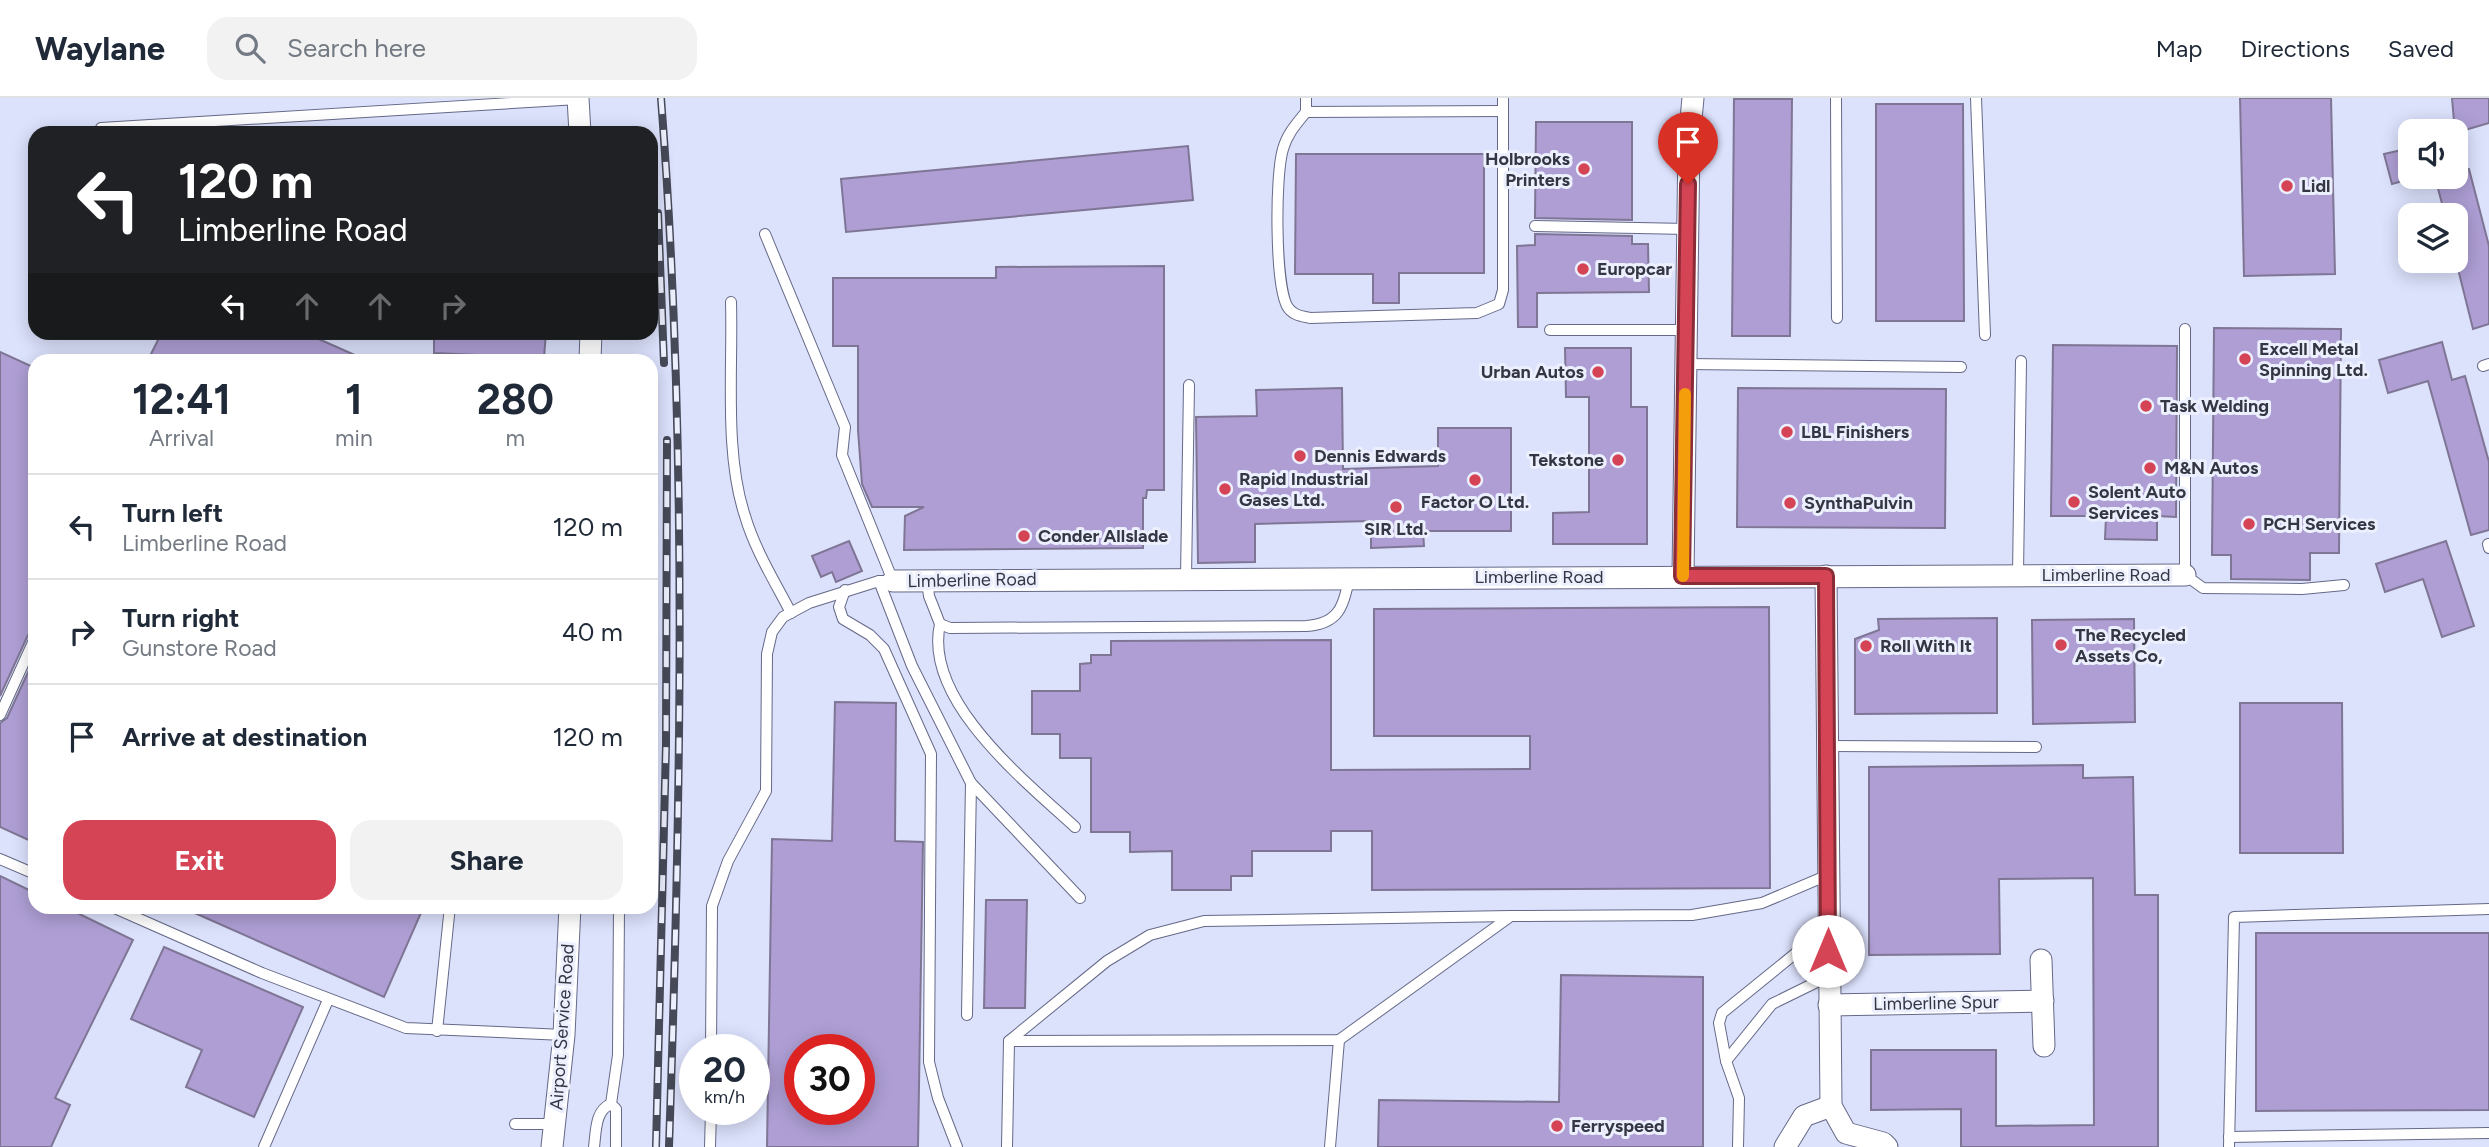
<!DOCTYPE html>
<html lang="en">
<head>
<meta charset="utf-8">
<style>
	body { margin:0; font-family:Figtree,sans-serif; background:#f2f2f3; color:#1f2937; height:100vh; display:flex; flex-direction:column; font-size:26px; white-space:nowrap }
	* { box-sizing:border-box; margin:0 }
	p { font-size:23px; color:#747a83 }
	.icon { flex:none; width:38px; height:38px; fill:none; stroke:currentColor; stroke-width:2; stroke-linecap:round; stroke-linejoin:round }
	.map { position:relative; flex:1; overflow:hidden }
	.sheet { position:absolute; left:28px; top:256px; width:630px; height:560px; display:flex; flex-direction:column; background:#fff; border-radius:21px; box-shadow:0 4px 18px #0003 }
	.sheet>* { flex:none }
	.banner { position:absolute; left:28px; top:28px; width:630px; height:214px; border-radius:21px; box-shadow:0 4px 18px #0003; background:#202124; color:#fff; overflow:hidden }
	.tools { position:absolute; left:2398px; top:21px; display:grid; gap:14px }
	.tools a { display:grid; place-items:center; width:70px; height:70px; border-radius:14px; background:#fff; box-shadow:0 4px 18px #0003; font-size:35px }
	.speed { position:absolute; left:679px; top:936px; display:flex; gap:14px; font-size:35px; font-weight:700; text-align:center }
	.speed>* { display:grid; place-content:center; width:91px; height:91px; border-radius:50%; background:#fff; box-shadow:0 4px 18px #0003; line-height:1 }
	.speed small { font-size:18px; font-weight:400 }
	.speed .limit { border:10px solid #d22; background:#fff; color:#111 }
	.pin { position:absolute; display:grid; place-items:center; width:60px; height:60px; color:#fff; margin:-72px -30px; border-radius:50% 50% 50% 0; rotate:-45deg; box-shadow:0 0 7px #0007 }
	.pin .icon { rotate:45deg }
	.me { position:absolute; width:77px; margin:-38px; rotate:0deg; stroke-linejoin:round; filter:drop-shadow(0 0 5px #0008) }
	.turn { display:flex; align-items:center; gap:24px; height:147px; padding:0 35px; font-size:32px }
	.turn .icon { width:91px; height:91px; stroke-width:2.5 }
	.turn b { display:block; font-size:49px; line-height:60px }
	.lanes { display:flex; align-items:center; height:66px; padding:0 35px; background:#0003; justify-content:center; gap:35px; direction:ltr }
	.lanes .off { opacity:.35 }
	.eta { display:flex; justify-content:space-evenly; align-items:center; height:119px; text-align:center }
	.eta b { font-size:42px; font-weight:700; line-height:49px }
	.button { display:flex; gap:14px; margin-top:auto; padding:14px 35px }
	.button a { flex:1; height:80px; border-radius:21px; background:#d54455; color:#fff; font-size:28px; font-weight:700; line-height:80px; text-align:center }
	.button a+a { background:#f2f2f3; color:#1f2937 }
	ul { padding:0; list-style:none }
	li { display:flex; align-items:center; gap:21px; height:105px; padding:0 35px; border-top:2px solid #e0e1e3 }
	li div { flex:1 }
	li b { display:block; font-size:26px }
	li em { font-style:normal }
	header { display:flex; align-items:center; gap:42px; box-sizing:border-box; height:98px; padding:0 35px; background:#fff; border-bottom:2px solid #e0e1e3 }
	header strong { font-size:33px }
	nav { display:flex; gap:38px; margin-inline-start:auto; font-size:24px }
	.search { width:490px; height:63px; background:#f2f2f3; display:flex; align-items:center; gap:18px; box-sizing:border-box; padding:0 24px; border-radius:21px; color:#747a83; font-size:26px }
	.map>svg:first-child { display:block }
	.building { fill:#ae9ed4; stroke:#7f7695; stroke-width:2; fill-rule:evenodd }
	.lines { fill:none; stroke-linecap:round; stroke-linejoin:round }
	.lane-casing { stroke:#656987; stroke-width:12 }
	.street-casing { stroke:#656987; stroke-width:23 }
	.lane { stroke:#fff; stroke-width:10 }
	.street { stroke:#fff; stroke-width:21 }
	.rail-casing { stroke:#464957; stroke-width:8 }
	.rail { stroke:#eceffd; stroke-width:5; stroke-dasharray:16; stroke-linecap:butt }
	.route-casing { stroke:#8a2c37; stroke-width:18 }
	.route { stroke:#d54455; stroke-width:12 }
	.slow { stroke:#f59e0b; stroke-width:12 }
	.poi-dot { fill:#d54455; stroke:#eceffd; stroke-width:2.5 }
	.labels { text-anchor:middle; stroke-width:6; stroke-linejoin:round; paint-order:stroke }
	.poi-label { font-size:18px; font-weight:bold; fill:#343643; stroke:#eceffd; text-anchor:start }
	.street-label { font-size:18px; fill:#343643; stroke:#eceffd }
</style>
</head>
<body>
<header>
<strong>Waylane</strong>
<div class="search"><svg class="icon" aria-label="search" viewBox="0 0 24 24"><circle cx="10" cy="10" r="6"/><path d="M15 15l6 6"/></svg>Search here</div>
<nav><a>Map</a><a>Directions</a><a>Saved</a></nav>
</header>
<div class="map">
<svg width="2489" height="1049" viewBox="0 0 2489 1049">
	<rect width="100%" height="100%" fill="#dce1fc"/>
	<g class="building">
		<path d="M2240,0H2331L2335,176L2244,178Z"/>
		<path d="M2452,0H2489V25L2455,35Z"/>
		<path d="M1734,1H1792L1790,238H1732Z"/>
		<path d="M1876,6H1963L1964,223H1876Z"/>
		<path d="M1536,24H1632V122L1535,120Z"/>
		<path d="M1188,48L1193,102L846,134L841,81Z"/>
		<path d="M2410,50V81L2392,86L2384,56Z"/>
		<path d="M1296,56H1484V175H1399V205H1373V176H1295Z"/>
		<path d="M2469,71L2489,148V226L2473,231L2455,159V117H2445L2435,79H2455V76Z"/>
		<path d="M1535,136L1632,138V146H1648L1649,194L1537,195V229H1518L1517,148L1535,147Z"/>
		<path d="M1164,168V392H1147L1146,400H1143V450L904,452L905,418L924,409H872L862,386L858,332V248H833V180H996V169Z"/>
		<path d="M2214,230L2341,231L2339,455H2310V482L2231,481V457H2212Z"/>
		<path d="M162,234H303L366,262H148Z"/>
		<path d="M434,234H546L544,260L434,255Z"/>
		<path d="M2442,244L2452,282L2465,278L2489,364V432L2471,437L2428,283L2388,295L2379,262Z"/>
		<path d="M2053,247L2177,248L2176,419L2157,418V442L2105,441L2106,418H2051Z"/>
		<path d="M1565,250H1631V309H1647V446H1553V415L1589,414V299H1566Z"/>
		<path d="M0,254L35,270V532L28,537L0,598Z"/>
		<path d="M1342,290L1343,371L1438,368V330H1511V433H1423L1424,448L1371,450V423L1255,426V464L1198,465L1196,319L1257,318L1256,292Z"/>
		<path d="M1738,290L1946,291L1945,430L1737,429Z"/>
		<path d="M849,443L862,473L836,484L832,474L821,479L812,458Z"/>
		<path d="M2446,443L2474,528L2442,539L2423,481L2385,494L2376,466Z"/>
		<path d="M1769,509L1770,790L1372,792V733H1331V753H1252V778H1231V792H1172V753L1130,754V734H1091V660H1060V636H1032V593H1080V566L1091,565V557H1111V543L1331,542V672L1530,671V638H1374V511Z"/>
		<path d="M1997,520V615L1855,616V541L1879,532L1878,521Z"/>
		<path d="M2134,521L2135,624L2033,626L2032,522Z"/>
		<path d="M35,559V745L0,729V625L7,620Z"/>
		<path d="M835,604L896,605L895,743L923,744L918,1049H767L772,741L832,743ZM800,952H859V1012H800Z"/>
		<path d="M2240,605H2342L2343,755H2240Z"/>
		<path d="M2083,667V680L2133,679L2135,797H2158V1049H1961V1011L1871,1012V952H1996V1028L2094,1027L2093,780L1999,781L2000,856L1869,857V669Z"/>
		<path d="M0,778L35,795V808H63L133,842L55,1000L70,1007L51,1049H0Z"/>
		<path d="M986,802H1027L1025,910H984Z"/>
		<path d="M179,808H424L384,899Z"/>
		<path d="M2256,835H2489V1012L2256,1013Z"/>
		<path d="M164,849L303,909L254,1019L186,989L202,952L131,921Z"/>
		<path d="M1561,877L1703,879V1049H1378L1379,1002L1559,1004Z"/>
	</g>
	<g class="lines">
		<g class="lane-casing">
			<g id="lane">
				<path d="M1306,0V14L1503,13"/>
				<path d="M1836,0L1837,220"/>
				<path d="M1976,0L1985,237"/>
				<path d="M1306,14C1297,25 1287,36 1283,51C1275,77 1275,184 1287,208C1292,217 1301,218 1310,220L1477,215L1499,206L1503,192V0"/>
				<path d="M101,30L578,1"/>
				<path d="M1535,128L1688,131"/>
				<path d="M731,204C733,271 724,355 745,418C755,452 775,484 791,515"/>
				<path d="M2185,231V477L2203,490L2302,491L2344,487"/>
				<path d="M1550,232H1686"/>
				<path d="M1686,266L1961,269"/>
				<path d="M2483,268L2489,266"/>
				<path d="M2488,446L2489,450"/>
				<path d="M2018,477L2021,263"/>
				<path d="M1186,480L1189,287"/>
				<path d="M879,483L912,568L971,685L1080,800"/>
				<path d="M927,483L929,498L940,526L950,530L1306,528C1338,526 1344,509 1349,480"/>
				<path d="M845,492L839,509L843,521L870,537L884,551L931,656L929,964L938,1000L957,1049"/>
				<path d="M940,526C923,602 1025,683 1075,729"/>
				<path d="M0,617L35,540"/>
				<path d="M1827,648L2036,649"/>
				<path d="M0,761L35,776"/>
				<path d="M110,808L262,875L406,930L564,937"/>
				<path d="M1828,829L1722,915L1719,925L1726,963L1772,906L1829,878"/>
				<path d="M967,917L971,685"/>
				<path d="M437,933L450,808"/>
				<path d="M1009,943L1107,863L1150,837L1204,823L1511,818"/>
				<path d="M711,952L712,808L728,763L766,693L767,556L772,534L783,519L809,505L879,483H893L842,357L845,329L765,136"/>
				<path d="M1726,963L1739,1000L1738,1049"/>
				<path d="M515,1026H554"/>
				<path d="M2229,1039L2489,1035"/>
				<path d="M264,1049L328,902"/>
				<path d="M594,1049C596,1034 595,1012 611,1006"/>
				<path d="M616,1049V1011L611,1006L618,957L619,808"/>
				<path d="M710,1049L711,1012"/>
				<path d="M1007,1049L1009,943L1339,942L1511,818L1692,817L1762,805L1828,777"/>
				<path d="M1330,1049L1339,942"/>
				<path d="M2229,1049L2234,819L2489,811"/>
			</g>
		</g>
		<g class="street-casing">
			<g id="street">
				<path d="M578,0L580,35"/>
				<path d="M590,262L591,234"/>
				<path d="M1683,478L1689,42L1693,0"/>
				<path d="M1826,478L1831,1008L1846,1035L1883,1045L1887,1049"/>
				<path d="M893,483L2185,477"/>
				<path d="M2041,862L2044,948"/>
				<path d="M1829,907L2043,903"/>
				<path d="M552,1049L564,937L570,808"/>
				<path d="M1785,1049L1804,1018L1831,1008"/>
			</g>
		</g>
		<use href="#lane" class="lane"/>
		<use href="#street" class="street"/>
		<g class="rail-casing">
			<g id="rail">
				<path d="M661,0C688,349 681,700 669,1049"/>
				<path d="M658,115L664,265"/>
				<path d="M656,1049L666,647L667,342"/>
			</g>
		</g>
		<use href="#rail" class="rail"/>
	</g>
	<g class="lines">
		<g class="route-casing">
			<path id="route" d="M1688,86L1682,478H1826L1828,853"/>
		</g>
		<use href="#route" class="route"/>
		<path class="slow" d="M1683,478L1685,296"/>
	</g>
	<g class="poi-dot">
		<circle cx="1584" cy="71" r="7"/>
		<circle cx="2287" cy="88" r="7"/>
		<circle cx="1583" cy="171" r="7"/>
		<circle cx="2245" cy="261" r="7"/>
		<circle cx="1598" cy="274" r="7"/>
		<circle cx="2146" cy="308" r="7"/>
		<circle cx="1787" cy="334" r="7"/>
		<circle cx="1300" cy="358" r="7"/>
		<circle cx="1618" cy="362" r="7"/>
		<circle cx="2150" cy="370" r="7"/>
		<circle cx="1475" cy="382" r="7"/>
		<circle cx="1225" cy="391" r="7"/>
		<circle cx="2074" cy="404" r="7"/>
		<circle cx="1790" cy="405" r="7"/>
		<circle cx="1396" cy="409" r="7"/>
		<circle cx="2249" cy="426" r="7"/>
		<circle cx="1024" cy="438" r="7"/>
		<circle cx="2061" cy="547" r="7"/>
		<circle cx="1866" cy="548" r="7"/>
		<circle cx="1557" cy="1028" r="7"/>
	</g>
	<g class="labels">
		<g class="poi-label">
			<text x="1570" y="67" text-anchor="end">Holbrooks<tspan x="1570" dy="21">Printers</tspan></text>
			<text x="2301" y="94">Lidl</text>
			<text x="1597" y="177">Europcar</text>
			<text x="2259" y="257">Excell Metal<tspan x="2259" dy="21">Spinning Ltd.</tspan></text>
			<text x="1584" y="280" text-anchor="end">Urban Autos</text>
			<text x="2160" y="314">Task Welding</text>
			<text x="1801" y="340">LBL Finishers</text>
			<text x="1314" y="364">Dennis Edwards</text>
			<text x="1604" y="368" text-anchor="end">Tekstone</text>
			<text x="2164" y="376">M&amp;N Autos</text>
			<text x="1239" y="387">Rapid Industrial<tspan x="1239" dy="21">Gases Ltd.</tspan></text>
			<text x="2088" y="400">Solent Auto<tspan x="2088" dy="21">Services</tspan></text>
			<text x="1475" y="410" text-anchor="middle">Factor O Ltd.</text>
			<text x="1804" y="411">SynthaPulvin</text>
			<text x="2263" y="432">PCH Services</text>
			<text x="1396" y="437" text-anchor="middle">SIR Ltd.</text>
			<text x="1038" y="444">Conder Allslade</text>
			<text x="2075" y="543">The Recycled<tspan x="2075" dy="21">Assets Co,</tspan></text>
			<text x="1880" y="554">Roll With It</text>
			<text x="1571" y="1034">Ferryspeed</text>
		</g>
		<g class="street-label">
			<text x="2106" y="483">Limberline Road</text>
			<text x="1539" y="485">Limberline Road</text>
			<text transform="translate(972 482) rotate(-1)" y="6">Limberline Road</text>
			<text transform="translate(1936 905) rotate(-1)" y="6">Limberline Spur</text>
			<text transform="translate(562 929) rotate(-86)" y="6">Airport Service Road</text>
		</g>
	</g>
</svg>
<div class="tools">
<a><svg class="icon" aria-label="sound" viewBox="0 0 24 24"><path d="M4 9h4l5-4v14l-5-4H4zM17 9q2 3 0 6"/></svg></a>
<a><svg class="icon" aria-label="layers" viewBox="0 0 24 24"><path d="M12 4l9 5-9 5-9-5zM3 14l9 5 9-5"/></svg></a>
</div>
<div class="speed"><div>20<small>km/h</small></div><div class="limit">30</div></div>
<div class="pin" style="left:1688px;top:86px;background:#d93025"><svg class="icon" aria-label="arrive" viewBox="0 0 24 24"><path d="M6 21V4h12l-3 4 3 4H6"/></svg></div>
<svg class="me" style="left:1828px;top:853px" viewBox="-20 -20 40 40"><circle r="19" fill="#fff"/><path d="M0-13L10 11 0 6-10 11z" fill="#d54455"/></svg>
<div class="banner">
<div class="turn"><svg class="icon" aria-label="left" viewBox="0 0 24 24"><path d="M17 20v-9H6M10 6l-5 5 5 5"/></svg><div><b>120 m</b>Limberline Road</div></div>
<div class="lanes"><svg class="icon" aria-label="left" viewBox="0 0 24 24"><path d="M17 20v-9H6M10 6l-5 5 5 5"/></svg><svg class="icon off" aria-label="ahead" viewBox="0 0 24 24"><path d="M12 20V5M6 11l6-6 6 6"/></svg><svg class="icon off" aria-label="ahead" viewBox="0 0 24 24"><path d="M12 20V5M6 11l6-6 6 6"/></svg><svg class="icon off" aria-label="right" viewBox="0 0 24 24"><path d="M7 20v-9h11M14 6l5 5-5 5"/></svg></div>
</div>
<section class="sheet">
<div class="eta">
<div><b>12:41</b><p>Arrival</p></div>
<div><b>1</b><p>min</p></div>
<div><b>280</b><p>m</p></div>
</div>
<ul>
<li><svg class="icon" aria-label="left" viewBox="0 0 24 24"><path d="M17 20v-9H6M10 6l-5 5 5 5"/></svg><div><b>Turn left</b><p>Limberline Road</p></div><em>120 m</em></li>
<li><svg class="icon" aria-label="right" viewBox="0 0 24 24"><path d="M7 20v-9h11M14 6l5 5-5 5"/></svg><div><b>Turn right</b><p>Gunstore Road</p></div><em>40 m</em></li>
<li><svg class="icon" aria-label="arrive" viewBox="0 0 24 24"><path d="M6 21V4h12l-3 4 3 4H6"/></svg><div><b>Arrive at destination</b></div><em>120 m</em></li>
</ul>
<div class="button"><a>Exit</a><a>Share</a></div>
</section>
</div>
</body>
</html>
